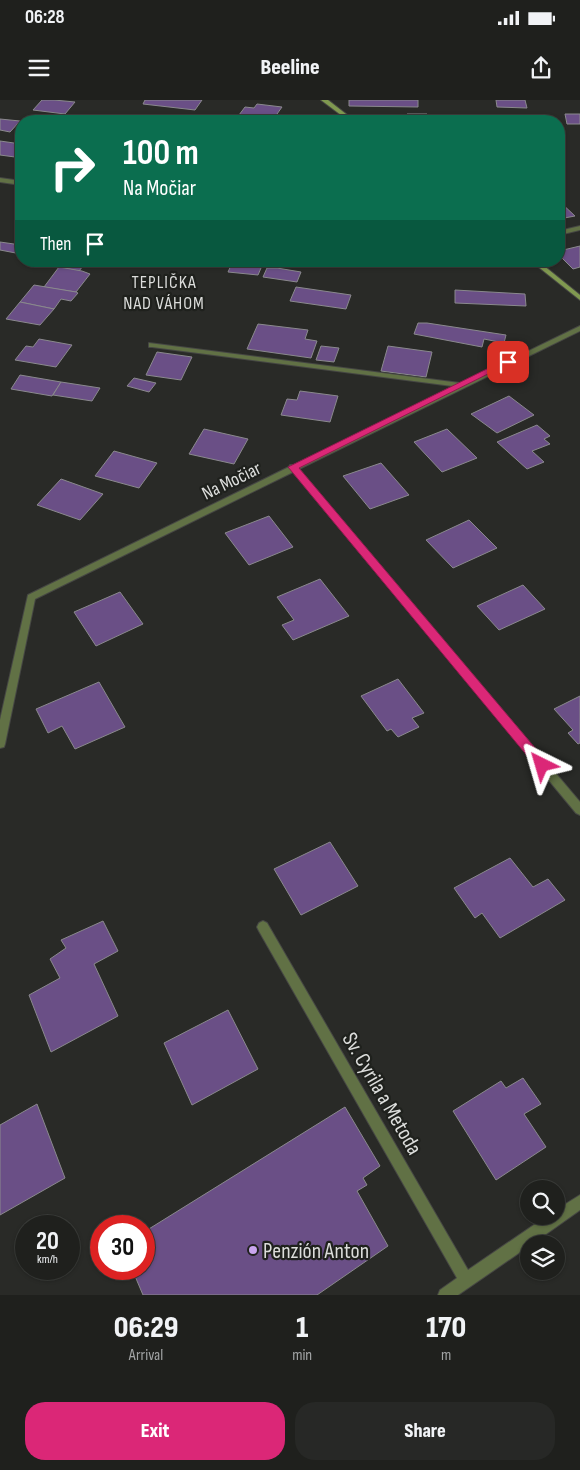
<!DOCTYPE html>
<html lang="en">
<head>
<meta charset="utf-8">
<style>
	body { margin:0; font-family:"Sofia Sans Condensed",sans-serif; background:#272826; color:#f1f3f6; height:100vh; display:flex; flex-direction:column; font-size:19px; white-space:nowrap }
	* { box-sizing:border-box; margin:0 }
	p { font-size:16px; color:#a1a3a4 }
	.icon { flex:none; width:28px; height:28px; fill:none; stroke:currentColor; stroke-width:2; stroke-linecap:round; stroke-linejoin:round }
	.map { position:relative; height:1195px; overflow:hidden }
	.side { display:flex; flex-direction:column; background:#1f201d; flex:1 }
	.side>* { flex:none }
	.hud { position:absolute; left:15px; top:15px; width:550px; height:152px; border-radius:20px; box-shadow:0 1px 4px #0004,0 0 0 1px #3c3e3b; background:#0b6e4f; color:#fff; overflow:hidden }
	.tools { position:absolute; left:520px; top:1080px; display:grid; gap:10px }
	.tools a { display:grid; place-items:center; width:45px; height:45px; border-radius:50%; background:#1f201d; box-shadow:0 1px 4px #0004,0 0 0 1px #3c3e3b; font-size:25px }
	.speed { position:absolute; left:15px; top:1115px; display:flex; gap:10px; font-size:25px; font-weight:700; text-align:center }
	.speed>* { display:grid; place-content:center; width:65px; height:65px; border-radius:50%; background:#1f201d; box-shadow:0 1px 4px #0004,0 0 0 1px #3c3e3b; line-height:1 }
	.speed small { font-size:12px; font-weight:400 }
	.speed .limit { border:8px solid #d22; background:#fff; color:#111 }
	.pin { position:absolute; display:grid; place-items:center; width:42px; height:42px; color:#fff; margin:-21px; border-radius:10px; box-shadow:0 2px 8px #0006 }
	.me { position:absolute; width:55px; margin:-28px; rotate:320deg; stroke-linejoin:round; filter:drop-shadow(0 0 4px #0008) }
	.turn { display:flex; align-items:center; gap:18px; height:105px; padding:0 25px; font-size:22px }
	.turn .icon { width:65px; height:65px; stroke-width:2.5 }
	.turn b { display:block; font-size:35px; line-height:42px }
	.then { display:flex; align-items:center; height:48px; padding:0 25px; background:#0003; gap:10px; font-size:19px }
	.eta { display:flex; justify-content:space-evenly; align-items:center; height:85px; text-align:center }
	.eta b { font-size:30px; font-weight:800; line-height:35px }
	.primary-button { display:flex; gap:10px; margin-top:auto; padding:10px 25px }
	.primary-button a { flex:1; height:58px; border-radius:20px; background:#db2777; color:#fff; font-size:20px; font-weight:800; line-height:58px; text-align:center }
	.primary-button a+a { background:#272826; color:#f1f3f6 }
	.status { display:flex; justify-content:space-between; align-items:center; height:35px; padding:0 25px; background:#1f201d; direction:ltr }
	.status svg { height:14px; fill:currentColor }
	header { display:flex; justify-content:space-between; align-items:center; height:65px; padding:0 25px; background:#1f201d; font-size:22px; font-weight:800 }
	.map>svg:first-child { display:block }
	.building { fill:#6a4f86; stroke:#8a898d }
	.lines { fill:none; stroke-linecap:round; stroke-linejoin:round }
	.service-casing { stroke:#464744; stroke-width:2 }
	.minor-casing { stroke:#464744; stroke-width:2 }
	.secondary-casing { stroke:#464744; stroke-width:2 }
	.service { fill:#617145; fill-rule:evenodd }
	.minor { fill:#617145; fill-rule:evenodd }
	.secondary { fill:#809950; fill-rule:evenodd }
	.route { fill:#db2777; stroke:#8e194d }
	.poi-dot { fill:#c9a5ee; stroke:#1f211d; stroke-width:2 }
	.labels { text-anchor:middle; stroke-width:4.5; stroke-linejoin:round; paint-order:stroke }
	.far-quarter-label { font-size:18px; letter-spacing:1px; fill:#dcdddb; stroke:#1f211d }
	.street-label { font-size:19px; fill:#dcdddb; stroke:#1f211d }
	.near-street-label { font-size:22px; fill:#dcdddb; stroke:#1f211d }
	.near-poi-label { font-size:22px; fill:#dcdddb; stroke:#1f211d; text-anchor:start }
</style>
</head>
<body>
<div class="status"><b>06:28</b><svg viewBox="0 0 49 12"><path d="M0 12V9h3v3zM5 12V6h3v6zM10 12V3h3v9zM15 12V0h3v12zM26 1h20v11H26zM47 4h2v5h-2z"/></svg></div>
<header><svg class="icon" aria-label="menu" viewBox="0 0 24 24"><path d="M4 6h16M4 12h16M4 18h16"/></svg>Beeline<svg class="icon" aria-label="share" viewBox="0 0 24 24"><path d="M12 15V3M7 8l5-5 5 5M5 13v7h14v-7"/></svg></header>
<div class="map">
<svg width="580" height="1195" viewBox="0 0 580 1195">
	<rect width="100%" height="100%" fill="#292a27"/>
	<g class="building">
		<path d="M42,0H54L75,2L65,14L33,10Z"/>
		<path d="M145,0H202L195,10L143,4Z"/>
		<path d="M349,0H418V7L349,6Z"/>
		<path d="M496,0H525L527,8L497,7Z"/>
		<path d="M257,4L282,7L277,14L280,15L277,20L239,15L245,7L254,8Z"/>
		<path d="M407,14H427L431,21H448H408Z"/>
		<path d="M565,14H580V24H567Z"/>
		<path d="M0,19L20,21L10,32L0,30Z"/>
		<path d="M0,41L21,44V51L15,57L0,55Z"/>
		<path d="M559,101L575,116L559,119Z"/>
		<path d="M0,142L21,145V154L0,150Z"/>
		<path d="M580,146V167L573,169L559,155V151Z"/>
		<path d="M64,161H87L79,171L59,167Z"/>
		<path d="M233,161H264L258,175L228,172Z"/>
		<path d="M59,167L82,171L90,174L76,192L44,187Z"/>
		<path d="M267,168H277L301,172L297,182L263,177Z"/>
		<path d="M34,185L76,192L78,193L71,201L61,199L54,209L20,202Z"/>
		<path d="M296,187L351,195L346,209L290,201Z"/>
		<path d="M455,190L525,194L526,206L455,203Z"/>
		<path d="M20,202L54,209L40,225L6,219Z"/>
		<path d="M418,223H427L506,235L504,243L484,239L482,247L414,234Z"/>
		<path d="M258,224L308,230L305,239L317,241L311,258L247,249Z"/>
		<path d="M39,239L72,245L56,267L15,260L26,246L33,247Z"/>
		<path d="M321,246L339,248L334,262L316,260Z"/>
		<path d="M388,246L432,252L426,277L381,271Z"/>
		<path d="M157,252L192,257L181,280L146,275Z"/>
		<path d="M20,275L61,282L52,296L11,289Z"/>
		<path d="M134,278L156,283L149,292L127,286Z"/>
		<path d="M61,282L100,288L92,301L53,295Z"/>
		<path d="M300,291L338,296L330,322L281,315L287,299L297,300Z"/>
		<path d="M509,296L534,315L497,333L471,314Z"/>
		<path d="M537,325L550,336L544,339L550,344L532,351L544,362L527,369L497,342Z"/>
		<path d="M204,329L248,339L234,364L189,354Z"/>
		<path d="M447,329L477,358L442,372L414,342Z"/>
		<path d="M114,351L157,363L139,388L95,376Z"/>
		<path d="M381,363L409,395L370,409L343,376Z"/>
		<path d="M61,379L103,394L80,420L37,405Z"/>
		<path d="M269,416L293,447L249,465L225,433Z"/>
		<path d="M469,420L497,448L453,468L426,440Z"/>
		<path d="M320,479L349,516L293,540L282,525L294,520L277,497Z"/>
		<path d="M523,485L545,509L499,530L477,506Z"/>
		<path d="M120,492L143,524L96,546L74,512Z"/>
		<path d="M398,579L424,613L412,618L419,627L398,637L391,629L387,631L361,596Z"/>
		<path d="M99,582L125,627L75,649L62,626L48,633L36,609Z"/>
		<path d="M580,596V643L578,644L568,633L573,630L554,609Z"/>
		<path d="M330,742L358,786L301,815L274,769Z"/>
		<path d="M510,758L533,787L548,779L565,800L500,838L482,813L475,818L454,788Z"/>
		<path d="M103,821L118,851L94,864L118,916L51,952L29,895L60,878L50,859L66,848L61,840Z"/>
		<path d="M228,910L258,969L192,1005L164,943Z"/>
		<path d="M523,978L541,1004L524,1014L546,1047L496,1080L453,1011L501,981L506,988Z"/>
		<path d="M37,1004L65,1078L0,1115V1025Z"/>
		<path d="M345,1007L380,1066L363,1078L367,1085L357,1091L388,1146L317,1195H143L132,1169H144V1132Z"/>
	</g>
	<g class="lines">
		<g class="service-casing">
			<path id="service" d="M149,243L460,283L464,285L460,287L152,247H149Z"/>
		</g>
		<g class="minor-casing">
			<g id="minor">
				<path d="M0,78L21,81V85L0,82Z"/>
				<path d="M580,126V130L559,135V131Z"/>
				<path d="M580,226V231L299,369L580,702V715L576,713L293,372L35,499L5,644L4,647L0,648V620L28,495L289,367L290,365H294Z"/>
				<path d="M263,821L267,823L468,1170L547,1116H556V1110L580,1095V1110L532,1144H529V1146L458,1195H438L440,1190L457,1178L259,831L257,827L259,823Z"/>
			</g>
		</g>
		<g class="secondary-casing">
			<g id="secondary">
				<path d="M321,0H328L355,21H349Z"/>
				<path d="M531,161H538L580,195V200Z"/>
			</g>
		</g>
		<use href="#service" class="service"/>
		<use href="#minor" class="minor"/>
		<use href="#secondary" class="secondary"/>
	</g>
	<path class="route" d="M505,260L512,262L299,368L547,662L548,665L547,669H538L288,367Z"/>
	<circle class="poi-dot" cx="253" cy="1150" r="5"/>
	<g class="labels">
		<g class="far-quarter-label">
			<text x="164" y="188">TEPLIČKA<tspan x="164" dy="21">NAD VÁHOM</tspan></text>
		</g>
		<g class="street-label">
			<text transform="translate(231 380) rotate(-26)" y="7">Na Močiar</text>
		</g>
		<g class="near-street-label">
			<text transform="translate(383 993) rotate(60)" y="8">Sv. Cyrila a Metoda</text>
		</g>
		<g class="near-poi-label">
			<text x="263" y="1158">Penzión Anton</text>
		</g>
	</g>
</svg>
<div class="tools">
<a><svg class="icon" aria-label="search" viewBox="0 0 24 24"><circle cx="10" cy="10" r="6"/><path d="M15 15l6 6"/></svg></a>
<a><svg class="icon" aria-label="layers" viewBox="0 0 24 24"><path d="M12 4l9 5-9 5-9-5zM3 14l9 5 9-5"/></svg></a>
</div>
<div class="speed"><div>20<small>km/h</small></div><div class="limit">30</div></div>
<div class="pin" style="left:508px;top:262px;background:#d93025"><svg class="icon" aria-label="arrive" viewBox="0 0 24 24"><path d="M6 21V4h12l-3 4 3 4H6"/></svg></div>
<svg class="me" style="left:542px;top:665px" viewBox="-20 -20 40 40"><path d="M0-17L14 15 0 8-14 15z" fill="#db2777" stroke="#fff" stroke-width="4"/></svg>
<div class="hud">
<div class="turn"><svg class="icon" aria-label="right" viewBox="0 0 24 24"><path d="M7 20v-9h11M14 6l5 5-5 5"/></svg><div><b>100 m</b>Na Močiar</div></div>
<div class="then">Then<svg class="icon" aria-label="arrive" viewBox="0 0 24 24"><path d="M6 21V4h12l-3 4 3 4H6"/></svg></div>
</div>
</div>
<section class="side">
<div class="eta">
<div><b>06:29</b><p>Arrival</p></div>
<div><b>1</b><p>min</p></div>
<div><b>170</b><p>m</p></div>
</div>
<div class="primary-button"><a>Exit</a><a>Share</a></div>
</section>
</body>
</html>
